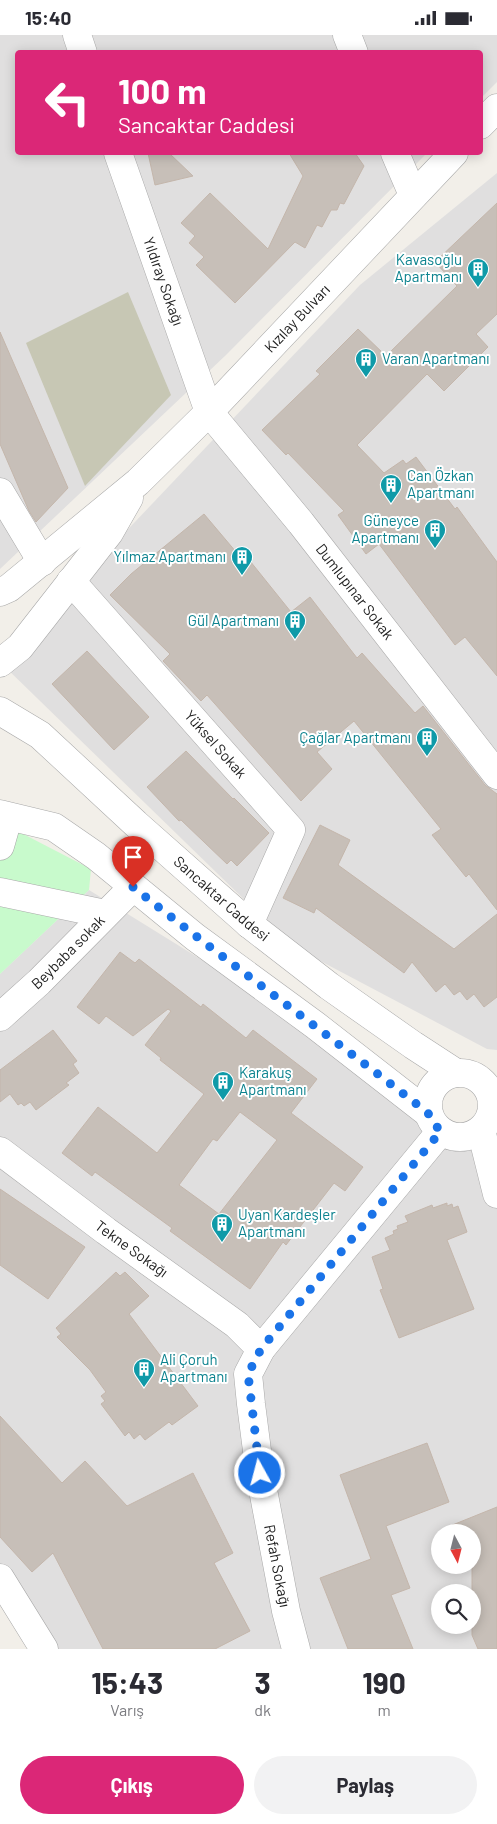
<!DOCTYPE html>
<html lang="tr">
<head>
<meta charset="utf-8">
<style>
	body { margin:0; font-family:Barlow,sans-serif; background:#f2f2f3; color:#2b2b33; height:100vh; display:flex; flex-direction:column; font-size:19px; white-space:nowrap }
	* { box-sizing:border-box; margin:0 }
	p { font-size:16px; color:#7c7c81 }
	.icon { flex:none; width:28px; height:28px; fill:none; stroke:currentColor; stroke-width:2; stroke-linecap:round; stroke-linejoin:round }
	.map { position:relative; height:1614px; overflow:hidden }
	.drawer { display:flex; flex-direction:column; background:#fff; flex:1 }
	.drawer>* { flex:none }
	.banner { position:absolute; left:15px; top:15px; width:468px; height:105px; border-radius:5px; box-shadow:0 2px 12px #0003; background:#db2777; color:#fff; overflow:hidden }
	.needle { width:32px; rotate:173deg }
	.controls { position:absolute; left:431px; top:1489px; display:grid; gap:10px }
	.controls a { display:grid; place-items:center; width:50px; height:50px; border-radius:50%; background:#fff; box-shadow:0 2px 12px #0003; font-size:25px }
	.pin { position:absolute; display:grid; place-items:center; width:42px; height:42px; color:#fff; margin:-51px -21px; border-radius:50% 50% 50% 0; rotate:-45deg; box-shadow:0 0 5px #0007 }
	.pin .icon { rotate:45deg }
	.me { position:absolute; width:55px; margin:-28px; rotate:353deg; stroke-linejoin:round; filter:drop-shadow(0 0 4px #0008) }
	.turn { display:flex; align-items:center; gap:18px; height:105px; padding:0 20px; font-size:22px }
	.turn .icon { width:65px; height:65px; stroke-width:2.5 }
	.turn b { display:block; font-size:35px; line-height:42px }
	.eta { display:flex; justify-content:space-evenly; align-items:center; height:85px; text-align:center }
	.eta b { font-size:30px; font-weight:700; line-height:35px }
	.cta { display:flex; gap:10px; margin-top:auto; padding:10px 20px }
	.cta a { flex:1; height:58px; border-radius:30px; background:#db2777; color:#fff; font-size:20px; font-weight:700; line-height:58px; text-align:center }
	.cta a+a { background:#f2f2f3; color:#2b2b33 }
	.status { display:flex; justify-content:space-between; align-items:center; height:35px; padding:0 25px; background:#fff; direction:ltr }
	.status svg { height:14px; fill:currentColor }
	.map>svg:first-child { display:block }
	.residential { fill:#e0dfdf; fill-rule:evenodd }
	.construction { fill:#c7c7b4 }
	.park { fill:#c8facc }
	.building { fill:#c7bfb8; stroke:#c4b6ab; fill-rule:evenodd }
	.lines { fill:none; stroke-linecap:round; stroke-linejoin:round }
	.minor-casing { stroke:#a9a9a9; stroke-width:29 }
	.minor { stroke:#fff; stroke-width:28 }
	.route { stroke:#1a73e8; stroke-width:9; stroke-dasharray:0 16.2 }
	.labels { text-anchor:middle; stroke-width:4; stroke-linejoin:round; paint-order:stroke }
	.culture-label { font-size:15px; fill:#0d838f; stroke:#fff; text-anchor:end }
	.street-label { font-size:15px; fill:#222; stroke:#fff }
</style>
</head>
<body>
<div class="status"><b>15:40</b><svg viewBox="0 0 49 12"><path d="M0 12V9h3v3zM5 12V6h3v6zM10 12V3h3v9zM15 12V0h3v12zM26 1h20v11H26zM47 4h2v5h-2z"/></svg></div>
<div class="map">
<svg width="497" height="1614" viewBox="0 0 497 1614">
	<rect width="100%" height="100%" fill="#f2efe9"/>
	<g class="residential">
		<path d="M0,0H497V47L480,64V18H18V118H427L226,320L0,534Z"/>
		<path d="M497,138V1015L487,1014L292,911L1,628L360,250Z"/>
		<path d="M89,855L421,1061L465,1099L497,1094V1614H49L0,1542V939ZM440,1498H472V1530H440ZM440,1558H472V1590H440Z"/>
	</g>
	<path class="construction" d="M128,257L171,360L85,451L26,308Z"/>
	<path class="park" d="M0,787L91,834L89,855L0,939Z"/>
	<g class="building">
		<path d="M148,118H169L193,141L155,150Z"/>
		<path d="M289,118H355L364,131L344,169L340,168L337,175H331L322,192L317,190L305,213L295,207L235,268L196,230L204,222L189,208L195,201L181,188L210,158L268,214L303,141Z"/>
		<path d="M497,168V279L476,299L488,312L444,356L427,339L357,410L384,438L403,425L406,429L416,422L455,474L457,472L497,527V641L465,602L455,610L379,509L366,519L338,480L344,476L288,418L286,420L262,395L320,339L316,336L358,294L386,321L457,251L435,227Z"/>
		<path d="M0,297L68,453L36,487L29,476L0,409Z"/>
		<path d="M204,479L242,524L246,521L291,577L310,562L357,623L362,618L415,678L423,671L485,750L497,759V875L469,839L466,842L432,800L441,794L354,686L317,717L332,734L301,766L207,660L201,666L163,626L170,619L110,560L131,539Z"/>
		<path d="M87,616L149,682L114,715L52,649Z"/>
		<path d="M186,716L233,764L234,763L269,798L237,831L231,825L227,829L181,785L179,786L147,752Z"/>
		<path d="M320,790L350,805L338,830L454,914L497,879V962L484,972L474,959L467,965L460,956L454,960L445,949L436,957L412,927L404,938L316,873L314,878L283,863Z"/>
		<path d="M120,917L135,928L139,924L201,972L203,969L246,1003L253,995L317,1044L291,1078L363,1132L345,1156L334,1148L286,1210L283,1207L250,1254L170,1196L172,1193L95,1137L92,1141L62,1118L98,1072L157,1118L204,1059L160,1025L161,1023L145,1010L171,976L168,974L133,1001L106,981L99,989L77,972ZM240,1077L277,1105L219,1179L179,1150L213,1104L217,1106Z"/>
		<path d="M53,995L77,1026L73,1029L79,1038L66,1048L69,1050L36,1075L30,1067L24,1071L21,1068L18,1070L10,1059L0,1067V1035Z"/>
		<path d="M0,1154L85,1212L48,1264L0,1230Z"/>
		<path d="M447,1168V1171L452,1169L453,1173L458,1171L467,1197L447,1205L474,1274L399,1303L380,1255L383,1254L372,1222L390,1215L385,1203L394,1199L393,1196L398,1194L397,1191L408,1187L405,1181L432,1170L433,1173Z"/>
		<path d="M116,1237L120,1241L125,1237L149,1261L129,1279L198,1371L172,1390L169,1387L145,1405L140,1399L134,1404L129,1397L125,1401L101,1369L105,1366L101,1361L106,1357L90,1335L57,1302L61,1299L56,1293Z"/>
		<path d="M0,1381L62,1448L85,1426L127,1471L193,1438L233,1518L214,1528L250,1596L215,1614H103L53,1518L32,1537L0,1502Z"/>
		<path d="M427,1408L449,1467L386,1491L410,1553L391,1560L413,1614H348L320,1543L371,1524L340,1440Z"/>
		<path d="M497,1472V1614H478L472,1600V1498H447L445,1493Z"/>
	</g>
	<g class="lines">
		<g class="minor-casing">
			<g id="minor">
				<path d="M77,0L83,18"/>
				<path d="M347,0L354,18"/>
				<path d="M480,90L497,73"/>
				<path id="s1" d="M118,118L209,377L301,488L497,740"/>
				<path d="M395,118L413,160"/>
				<path d="M0,457L42,527"/>
				<path id="s2" d="M71,546L291,795L249,889"/>
				<path id="s3" d="M0,557L9,553L138,447L209,377L454,118"/>
				<path d="M0,628L20,612L109,498L129,463"/>
				<path id="s4" d="M0,676L40,700L136,789L249,889L329,951L413,1010L456,1038"/>
				<path d="M0,779L54,792L96,821L195,902L315,990L428,1078"/>
				<path d="M0,811L6,790"/>
				<path d="M0,857L105,879"/>
				<path id="s5" d="M0,982L39,947L133,852"/>
				<circle cx="460" cy="1070" r="32"/>
				<path d="M481,1095L497,1159"/>
				<path id="s6" d="M0,1116L106,1196L237,1290L261,1314"/>
				<path d="M0,1543L44,1614"/>
				<path d="M296,1614L286,1576L260,1439L251,1369L248,1339L261,1314L441,1096"/>
			</g>
		</g>
		<use href="#minor" class="minor"/>
	</g>
	<g class="lines">
		<path class="route" d="M133,852C230,929 330,1001 428,1078L433,1088L441,1096L261,1314L248,1339L260,1438"/>
	</g>
	<defs>
		<g id="building-pin" transform="scale(1.125)"><path d="M0 17L-7.5 6A9.5 9.5 0 1 1 7.5 6Z" fill="#0f9aa8" stroke="#fff"/><path d="M-4-6H4V6H1V3H-1V6H-4ZM-2.5-4.3h1.7v1.8h-1.7ZM.8-4.3h1.7v1.8H.8ZM-2.5-1h1.7V.8h-1.7ZM.8-1h1.7V.8H.8Z" fill="#fff"/></g>
	</defs>
	<g fill-rule="evenodd">
		<use href="#building-pin" x="478" y="234"/>
		<use href="#building-pin" x="366" y="324"/>
		<use href="#building-pin" x="391" y="450"/>
		<use href="#building-pin" x="435" y="495"/>
		<use href="#building-pin" x="242" y="522"/>
		<use href="#building-pin" x="295" y="586"/>
		<use href="#building-pin" x="427" y="703"/>
		<use href="#building-pin" x="223" y="1047"/>
		<use href="#building-pin" x="222" y="1189"/>
		<use href="#building-pin" x="144" y="1334"/>
	</g>
	<g class="labels">
		<g class="culture-label">
			<text x="462" y="230">Kavasoğlu<tspan x="462" dy="17">Apartmanı</tspan></text>
			<text x="382" y="329" text-anchor="start">Varan Apartmanı</text>
			<text x="407" y="446" text-anchor="start">Can Özkan<tspan x="407" dy="17">Apartmanı</tspan></text>
			<text x="419" y="491">Güneyce<tspan x="419" dy="17">Apartmanı</tspan></text>
			<text x="226" y="527">Yılmaz Apartmanı</text>
			<text x="279" y="591">Gül Apartmanı</text>
			<text x="411" y="708">Çağlar Apartmanı</text>
			<text x="239" y="1043" text-anchor="start">Karakuş<tspan x="239" dy="17">Apartmanı</tspan></text>
			<text x="238" y="1185" text-anchor="start">Uyan Kardeşler<tspan x="238" dy="17">Apartmanı</tspan></text>
			<text x="160" y="1330" text-anchor="start">Ali Çoruh<tspan x="160" dy="17">Apartmanı</tspan></text>
		</g>
		<g class="street-label">
			<text dy="5" stroke="none"><textPath href="#s1" startOffset="136">Yıldıray Sokağı</textPath></text>
			<text dy="5" stroke="none"><textPath href="#s3" startOffset="405">Kızılay Bulvarı</textPath></text>
			<text dy="5" stroke="none"><textPath href="#s1" startOffset="506">Dumlupınar Sokak</textPath></text>
			<text dy="5" stroke="none"><textPath href="#s2" startOffset="218">Yüksel Sokak</textPath></text>
			<text dy="5" stroke="none"><textPath href="#s4" startOffset="291">Sancaktar Caddesi</textPath></text>
			<text dy="5" stroke="none"><textPath href="#s5" startOffset="94">Beybaba sokak</textPath></text>
			<text dy="5" stroke="none"><textPath href="#s6" startOffset="164">Tekne Sokağı</textPath></text>
			<text transform="translate(277 1531) rotate(79)" y="5">Refah Sokağı</text>
		</g>
	</g>
</svg>
<div class="controls">
<a><svg class="needle" viewBox="-14 -14 28 28"><path d="M0-13l5 13h-10z" fill="#e53935"/><path d="M0 13l5-13h-10z" fill="#7c7c81"/></svg></a>
<a><svg class="icon" aria-label="search" viewBox="0 0 24 24"><circle cx="10" cy="10" r="6"/><path d="M15 15l6 6"/></svg></a>
</div>
<div class="pin" style="left:133px;top:852px;background:#d93025"><svg class="icon" aria-label="arrive" viewBox="0 0 24 24"><path d="M6 21V4h12l-3 4 3 4H6"/></svg></div>
<svg class="me" style="left:260px;top:1438px" viewBox="-20 -20 40 40"><circle r="17" fill="#1a73e8" stroke="#fff" stroke-width="3"/><path d="M0-11L8 9 0 5-8 9z" fill="#fff"/></svg>
<div class="banner">
<div class="turn"><svg class="icon" aria-label="left" viewBox="0 0 24 24"><path d="M17 20v-9H6M10 6l-5 5 5 5"/></svg><div><b>100 m</b>Sancaktar Caddesi</div></div>
</div>
</div>
<section class="drawer">
<div class="eta">
<div><b>15:43</b><p>Varış</p></div>
<div><b>3</b><p>dk</p></div>
<div><b>190</b><p>m</p></div>
</div>
<div class="cta"><a>Çıkış</a><a>Paylaş</a></div>
</section>
</body>
</html>
